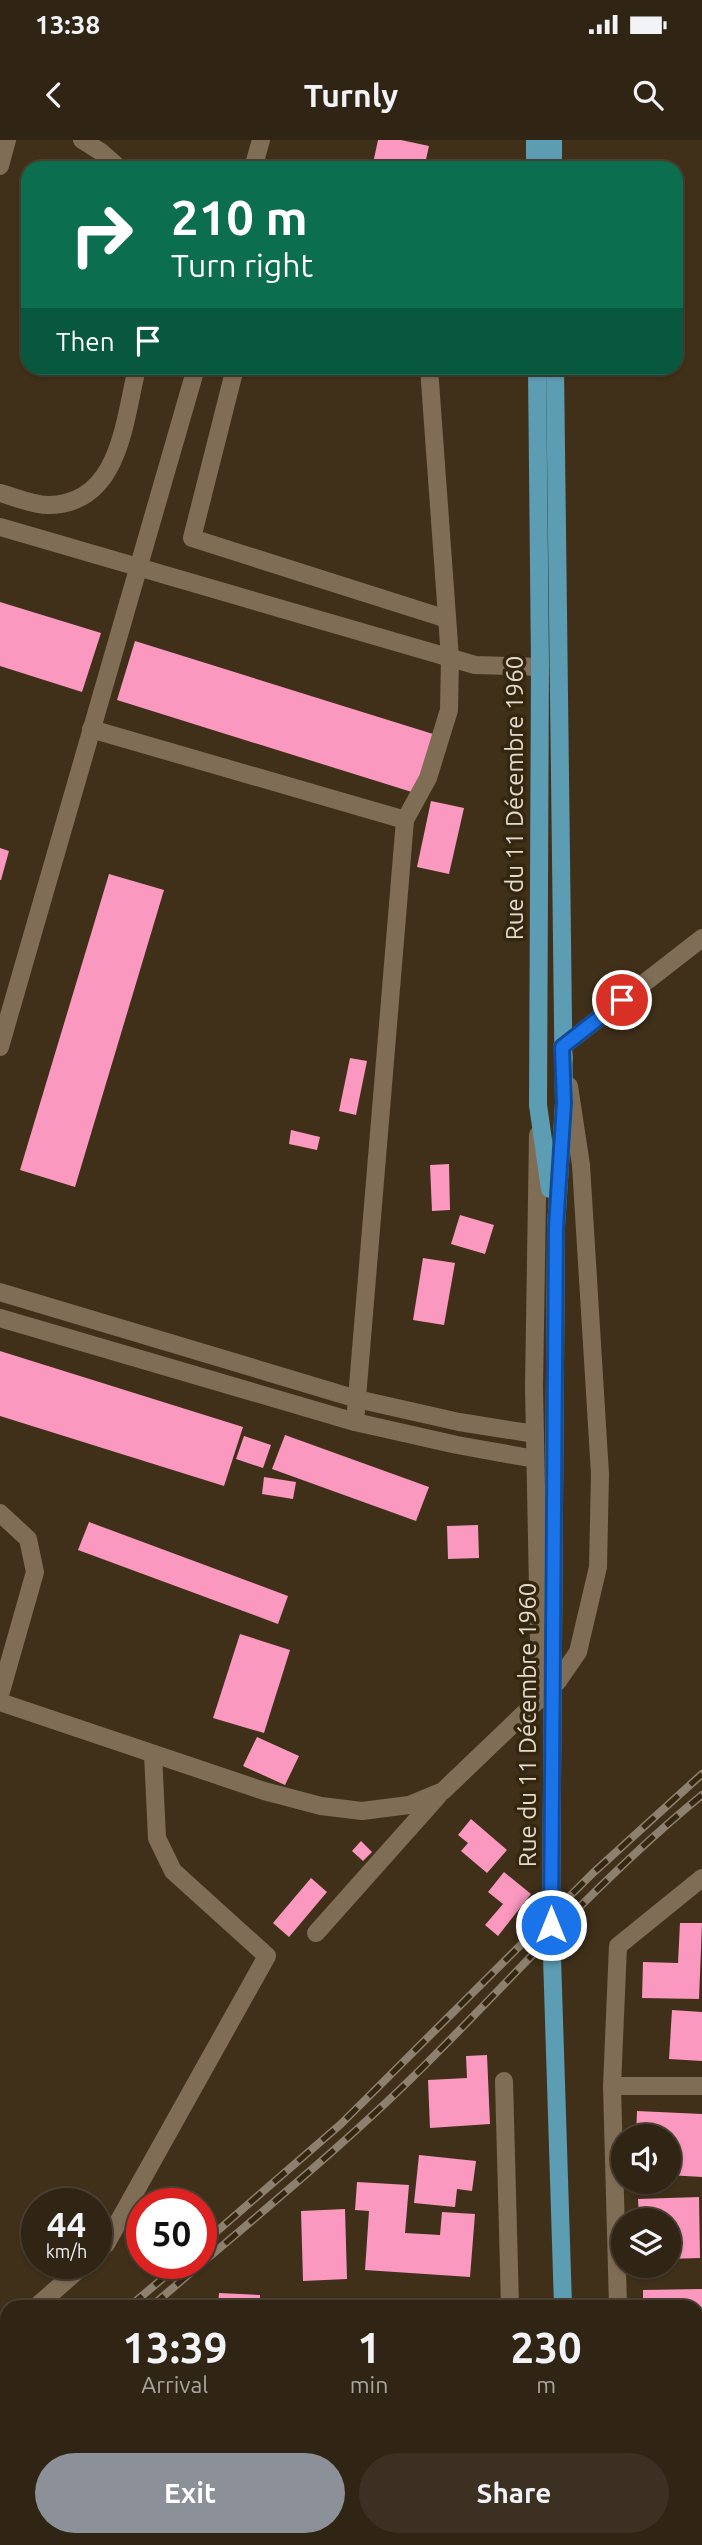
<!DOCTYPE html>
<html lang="en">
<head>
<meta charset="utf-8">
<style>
	body { margin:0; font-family:Ubuntu,sans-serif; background:#3c3022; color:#f1f3f6; height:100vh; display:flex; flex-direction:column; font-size:26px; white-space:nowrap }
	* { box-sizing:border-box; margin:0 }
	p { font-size:23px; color:#a8a4a0 }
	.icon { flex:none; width:38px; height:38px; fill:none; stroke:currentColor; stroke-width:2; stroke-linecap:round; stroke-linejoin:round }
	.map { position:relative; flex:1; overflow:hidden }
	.drawer { position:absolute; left:0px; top:2160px; width:704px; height:247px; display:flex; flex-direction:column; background:#302414; border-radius:21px 21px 0 0; box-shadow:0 2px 5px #0004,0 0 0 2px #4b4134 }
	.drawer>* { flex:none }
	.banner { position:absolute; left:21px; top:21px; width:662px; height:214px; border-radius:21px; box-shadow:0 2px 5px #0004,0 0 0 2px #4b4134; background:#0b6e4f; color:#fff; overflow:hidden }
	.controls { position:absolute; left:611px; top:1984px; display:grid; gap:14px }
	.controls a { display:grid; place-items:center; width:70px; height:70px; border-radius:50%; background:#302414; box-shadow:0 2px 5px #0004,0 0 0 2px #4b4134; font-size:35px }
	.speed { position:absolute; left:21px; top:2048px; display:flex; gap:14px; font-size:35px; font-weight:700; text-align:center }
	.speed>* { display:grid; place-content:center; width:91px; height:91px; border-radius:50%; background:#302414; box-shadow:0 2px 5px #0004,0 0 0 2px #4b4134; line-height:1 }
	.speed small { font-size:18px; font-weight:400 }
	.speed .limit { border:10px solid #d22; background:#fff; color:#111 }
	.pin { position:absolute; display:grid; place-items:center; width:60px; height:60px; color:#fff; margin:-30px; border:4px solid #fff; border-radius:50%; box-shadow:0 2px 7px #0007 }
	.me { position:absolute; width:77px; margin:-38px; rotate:0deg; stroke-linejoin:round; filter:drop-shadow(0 0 5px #0008) }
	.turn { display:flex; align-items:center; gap:24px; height:147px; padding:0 35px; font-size:32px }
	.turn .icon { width:91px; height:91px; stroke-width:2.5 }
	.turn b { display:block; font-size:49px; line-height:60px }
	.then { display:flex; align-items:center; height:66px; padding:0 35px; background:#0003; gap:14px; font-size:26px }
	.eta { display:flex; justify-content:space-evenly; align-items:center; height:119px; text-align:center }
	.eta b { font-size:42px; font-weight:600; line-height:49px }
	.cta { display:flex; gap:14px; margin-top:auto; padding:14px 35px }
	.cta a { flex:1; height:80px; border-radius:42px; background:#8c9099; color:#fff; font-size:28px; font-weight:600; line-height:80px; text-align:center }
	.cta a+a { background:#3c3022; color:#f1f3f6 }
	.status { display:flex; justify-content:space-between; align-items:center; height:49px; padding:0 35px; background:#302414; direction:ltr }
	.status svg { height:19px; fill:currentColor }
	header { display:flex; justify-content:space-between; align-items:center; height:91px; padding:0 35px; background:#302414; font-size:32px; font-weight:600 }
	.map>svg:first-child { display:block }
	.building { fill:#fa98bf }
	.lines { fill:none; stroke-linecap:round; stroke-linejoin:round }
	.minor { stroke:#806d56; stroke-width:18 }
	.major { stroke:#5d9db4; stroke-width:18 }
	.rail-casing { stroke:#8d806e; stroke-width:8 }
	.rail { stroke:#352610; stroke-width:5; stroke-dasharray:16; stroke-linecap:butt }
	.route-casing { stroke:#114b97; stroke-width:18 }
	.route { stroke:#1a73e8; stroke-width:12 }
	.labels { text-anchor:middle; stroke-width:7; stroke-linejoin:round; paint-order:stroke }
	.street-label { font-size:24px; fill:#e4dacd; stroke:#352610 }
</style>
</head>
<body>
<div class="status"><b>13:38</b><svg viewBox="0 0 49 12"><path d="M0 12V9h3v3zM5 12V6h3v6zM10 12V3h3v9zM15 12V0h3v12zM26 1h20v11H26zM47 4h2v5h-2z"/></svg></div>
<header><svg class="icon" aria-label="back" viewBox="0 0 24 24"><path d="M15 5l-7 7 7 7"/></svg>Turnly<svg class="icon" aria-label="search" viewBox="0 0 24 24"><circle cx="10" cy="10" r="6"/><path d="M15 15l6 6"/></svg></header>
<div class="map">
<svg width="702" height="2405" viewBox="0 0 702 2405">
	<rect width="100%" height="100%" fill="#40301a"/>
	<g class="building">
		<path d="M378,0H401L429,6L424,28H372Z"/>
		<path d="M0,462L101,493L82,552L0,526Z"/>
		<path d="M135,501L433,594L415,653L117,560Z"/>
		<path d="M431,661L464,668L449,734L417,727Z"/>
		<path d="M0,708L9,711L1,740H0Z"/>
		<path d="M109,734L164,750L75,1047L20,1030Z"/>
		<path d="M350,918L367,921L356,975L339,971Z"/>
		<path d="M291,990L320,997L317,1010L289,1004Z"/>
		<path d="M449,1024L450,1070L432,1071L430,1025Z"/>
		<path d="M460,1075L494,1085L485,1114L451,1104Z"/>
		<path d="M423,1118L455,1123L444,1185L413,1180Z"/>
		<path d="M0,1211L243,1287L224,1346L0,1276Z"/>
		<path d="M285,1295L429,1347L416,1381L272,1329Z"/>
		<path d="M244,1296L271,1305L263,1328L236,1319Z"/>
		<path d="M264,1337L296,1342L293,1359L262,1354Z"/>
		<path d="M89,1382L288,1456L278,1484L78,1410Z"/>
		<path d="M478,1385L479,1418L448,1419L447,1386Z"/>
		<path d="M240,1494L290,1510L264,1593L213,1578Z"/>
		<path d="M257,1597L299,1616L285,1645L243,1626Z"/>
		<path d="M471,1679L507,1710L487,1733L461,1711L468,1703L458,1695Z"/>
		<path d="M361,1701L372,1712L363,1721L352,1711Z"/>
		<path d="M504,1732L531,1754L498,1796L485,1785L503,1764L488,1752Z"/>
		<path d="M311,1738L327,1752L289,1797L273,1783Z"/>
		<path d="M680,1783H702L699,1859L642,1858L643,1822L678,1823Z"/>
		<path d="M672,1870L702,1872V1921L669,1919Z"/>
		<path d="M487,1915L490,1984L430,1988L428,1940L467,1938L466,1916Z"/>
		<path d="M637,1971L702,1974V2037L668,2035V1997H636Z"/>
		<path d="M419,2015L476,2021L472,2051L457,2049L455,2067L414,2063Z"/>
		<path d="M357,2042L409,2045L405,2093L440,2095L442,2072L475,2074L470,2137L365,2130L369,2071L355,2070Z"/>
		<path d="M699,2057L700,2118L668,2119V2081H639L638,2059Z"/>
		<path d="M345,2069L347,2139L303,2141L301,2071Z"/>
		<path d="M702,2149V2211H696V2166H643V2150Z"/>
		<path d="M219,2153L260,2155V2166H218Z"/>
		<rect x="696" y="2223" width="6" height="76"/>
		<rect x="338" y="2399" width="62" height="6"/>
		<path d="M423,2399H486V2405H422Z"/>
	</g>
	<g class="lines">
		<g class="minor">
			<path d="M82,0L101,12L119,28"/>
			<path d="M0,26L7,0"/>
			<path d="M253,28L261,0"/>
			<path d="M235,228L192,398L447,479"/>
			<path d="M0,353C15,357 32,365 48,365C120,365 124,281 137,228"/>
			<path d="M0,387L475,525L540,527"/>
			<path d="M91,589L405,680L355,1282"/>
			<path d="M405,680L428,638L449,570L450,518L429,228"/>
			<path d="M0,907L196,228"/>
			<path d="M564,918L562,907L702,798"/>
			<path d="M0,1152L357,1259L459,1282L535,1294"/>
			<path d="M0,1178L355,1282L457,1305L535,1319"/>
			<path d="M0,1373L28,1399L35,1432L0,1555"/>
			<path d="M0,1562L264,1651L321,1666L362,1671L409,1665L443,1651L558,1541L578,1512L598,1427L600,1334L581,1025L569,946"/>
			<path d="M536,1562L539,1499L534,1247L538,995"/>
			<path d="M316,1793L438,1656"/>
			<path d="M504,1941L510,2166"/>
			<path d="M612,1946L618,1806L702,1738"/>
			<path d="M96,2113L106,2104L267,1816L173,1731L157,1698L153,1614"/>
			<path d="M37,2166L86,2123"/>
			<path d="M618,2166L612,1946H702"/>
			<path d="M0,2201L7,2194"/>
			<path d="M313,2399V2405"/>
			<path d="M515,2399V2405"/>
			<path d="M624,2399V2405"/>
		</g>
		<g class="major">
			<path d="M535,0V28"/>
			<path d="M553,0V28"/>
			<path d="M537,228L540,527L538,965L550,1049"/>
			<path d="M555,228L564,963L556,1087L551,1785L563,2166"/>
			<path d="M570,2399V2405"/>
		</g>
		<g class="rail-casing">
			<g id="rail">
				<path d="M201,2105L341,1984L593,1733L702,1634"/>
				<path d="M130,2166L181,2123"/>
				<path d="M152,2166C246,2084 345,2006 433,1917C521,1829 605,1734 702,1655"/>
				<path d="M0,2283L7,2277"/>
				<path d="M0,2303L7,2296"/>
			</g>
		</g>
		<use href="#rail" class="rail"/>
	</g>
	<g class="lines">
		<g class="route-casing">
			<path id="route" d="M551,1785L556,1087L564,963L562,907L622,860"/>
		</g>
		<use href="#route" class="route"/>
	</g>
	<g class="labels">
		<g class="street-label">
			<text transform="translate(515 658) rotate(-90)" y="8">Rue du 11 Décembre 1960</text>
			<text transform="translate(528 1585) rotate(-90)" y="8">Rue du 11 Décembre 1960</text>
		</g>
	</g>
</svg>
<div class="controls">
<a><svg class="icon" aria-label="sound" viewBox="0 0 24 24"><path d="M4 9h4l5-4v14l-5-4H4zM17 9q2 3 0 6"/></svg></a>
<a><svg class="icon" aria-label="layers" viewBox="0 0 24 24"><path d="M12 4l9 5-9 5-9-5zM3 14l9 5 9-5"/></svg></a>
</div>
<div class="speed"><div>44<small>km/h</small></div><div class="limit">50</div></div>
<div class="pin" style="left:622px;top:860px;background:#d93025"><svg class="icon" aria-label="arrive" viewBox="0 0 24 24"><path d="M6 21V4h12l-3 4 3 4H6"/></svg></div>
<svg class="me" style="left:551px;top:1785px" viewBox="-20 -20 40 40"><circle r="17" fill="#1a73e8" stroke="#fff" stroke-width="3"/><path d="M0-11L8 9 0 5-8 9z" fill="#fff"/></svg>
<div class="banner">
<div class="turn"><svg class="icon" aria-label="right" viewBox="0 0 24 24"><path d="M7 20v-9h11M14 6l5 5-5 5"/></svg><div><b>210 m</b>Turn right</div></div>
<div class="then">Then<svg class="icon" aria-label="arrive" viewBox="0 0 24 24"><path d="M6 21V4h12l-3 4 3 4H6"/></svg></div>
</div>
<section class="drawer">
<div class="eta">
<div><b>13:39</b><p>Arrival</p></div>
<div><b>1</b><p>min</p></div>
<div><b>230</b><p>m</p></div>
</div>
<div class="cta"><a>Exit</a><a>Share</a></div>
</section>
</div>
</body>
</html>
